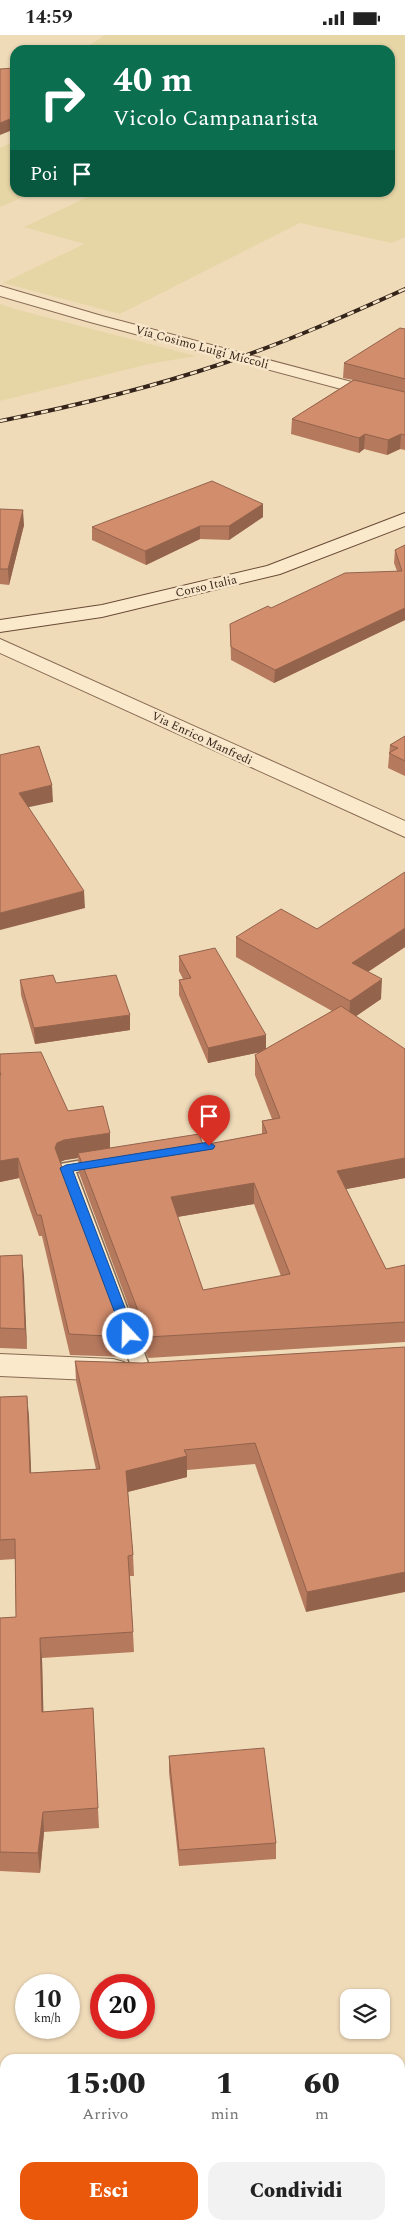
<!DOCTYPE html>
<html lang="it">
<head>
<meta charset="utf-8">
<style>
	body { margin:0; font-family:Spectral,serif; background:#f2f2f2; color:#222; height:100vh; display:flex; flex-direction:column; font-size:19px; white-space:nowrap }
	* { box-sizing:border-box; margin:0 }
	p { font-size:16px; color:#767676 }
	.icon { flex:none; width:28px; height:28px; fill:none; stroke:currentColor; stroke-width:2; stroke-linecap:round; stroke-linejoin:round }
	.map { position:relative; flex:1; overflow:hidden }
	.drawer { position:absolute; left:0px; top:2019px; width:405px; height:176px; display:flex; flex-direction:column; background:#fff; border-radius:15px 15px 0 0; box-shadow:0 1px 4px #0004 }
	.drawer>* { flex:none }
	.banner { position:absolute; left:10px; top:10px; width:385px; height:152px; border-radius:15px; box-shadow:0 1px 4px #0004; background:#0b6e4f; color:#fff; overflow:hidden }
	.controls { position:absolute; left:340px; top:1954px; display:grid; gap:10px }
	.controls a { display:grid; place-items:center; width:50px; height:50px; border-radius:10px; background:#fff; box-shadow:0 1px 4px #0004; font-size:25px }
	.speed { position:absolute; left:15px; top:1939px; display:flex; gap:10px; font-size:25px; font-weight:700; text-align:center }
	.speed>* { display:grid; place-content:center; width:65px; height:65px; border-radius:50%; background:#fff; box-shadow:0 1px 4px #0004; line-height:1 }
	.speed small { font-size:12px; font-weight:400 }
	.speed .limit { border:8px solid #d22; background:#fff; color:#111 }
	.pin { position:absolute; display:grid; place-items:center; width:42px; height:42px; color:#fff; margin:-51px -21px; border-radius:50% 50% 50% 0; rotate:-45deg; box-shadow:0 0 5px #0007 }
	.pin .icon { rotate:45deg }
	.me { position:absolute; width:55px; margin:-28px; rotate:339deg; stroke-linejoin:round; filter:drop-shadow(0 0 4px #0008) }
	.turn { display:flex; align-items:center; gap:18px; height:105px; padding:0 20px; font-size:22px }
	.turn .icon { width:65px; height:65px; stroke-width:2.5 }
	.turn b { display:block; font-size:35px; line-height:42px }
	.then { display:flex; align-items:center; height:48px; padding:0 20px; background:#0003; gap:10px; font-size:19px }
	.eta { display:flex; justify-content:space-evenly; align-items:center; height:85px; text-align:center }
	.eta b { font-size:30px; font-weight:800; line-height:35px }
	.cta { display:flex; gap:10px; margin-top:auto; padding:10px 20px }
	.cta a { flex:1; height:58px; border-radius:15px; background:#ea580c; color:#fff; font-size:20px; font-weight:800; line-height:58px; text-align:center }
	.cta a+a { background:#f2f2f2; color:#222 }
	.status { display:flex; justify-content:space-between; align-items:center; height:35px; padding:0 25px; background:#fff; direction:ltr }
	.status svg { height:14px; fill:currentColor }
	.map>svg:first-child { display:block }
	.farmland { fill:#e6d6a6 }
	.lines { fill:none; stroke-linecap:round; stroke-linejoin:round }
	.service-casing { stroke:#876a53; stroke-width:3 }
	.minor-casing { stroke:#876a53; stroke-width:2 }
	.secondary-casing { stroke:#694b36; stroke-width:2 }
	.service { fill:#fbe9cc; fill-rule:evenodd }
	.minor { fill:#fbe9cc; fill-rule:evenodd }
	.secondary { fill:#fbe9cc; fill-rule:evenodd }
	.rail-casing { stroke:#352419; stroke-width:4 }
	.rail { stroke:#f7e6c9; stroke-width:2.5; stroke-dasharray:7; stroke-linecap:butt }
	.wall { fill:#b5795d; fill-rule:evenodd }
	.shaded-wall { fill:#93634c }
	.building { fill:#d28d6c; stroke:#93634c; fill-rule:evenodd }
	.route { fill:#1a73e8; stroke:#114b97 }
	.labels { text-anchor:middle; stroke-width:5; stroke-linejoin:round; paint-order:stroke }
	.far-street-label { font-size:12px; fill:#352419; stroke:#f7e6c9 }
</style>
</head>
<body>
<div class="status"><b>14:59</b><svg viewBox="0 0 49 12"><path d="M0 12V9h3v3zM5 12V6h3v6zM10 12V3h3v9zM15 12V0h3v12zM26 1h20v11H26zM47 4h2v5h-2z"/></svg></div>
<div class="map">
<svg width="405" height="2194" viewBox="0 0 405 2194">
	<rect width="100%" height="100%" fill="#f0dbb9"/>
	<g class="farmland">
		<path d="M105,0H405V202L392,208L300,188L120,279L3,248L84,209L24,192L92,160L84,158H390V15H82Z"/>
		<path d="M15,106V158H33L0,172V113Z"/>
		<path d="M0,269L15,274L196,321L149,329L0,366Z"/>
	</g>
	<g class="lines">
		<g class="service-casing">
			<path id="service" d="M100,1122L106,1124L108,1128L106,1132L76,1137L151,1336L148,1341L142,1343L136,1341L133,1336L58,1133L60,1129Z"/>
		</g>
		<g class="minor-casing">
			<g id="minor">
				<path d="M0,251L102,281L405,361V371L90,287L0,261Z"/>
				<path d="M0,604L405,786V802L0,618Z"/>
				<path d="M0,1319L113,1324L124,1327L128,1335L124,1343L113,1346L0,1341Z"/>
			</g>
		</g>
		<g class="secondary-casing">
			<path id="secondary" d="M405,478V491L280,539L102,582L0,597V585L102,570L267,531Z"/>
		</g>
		<use href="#service" class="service"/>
		<use href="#minor" class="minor"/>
		<use href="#secondary" class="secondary"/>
		<g class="rail-casing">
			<path id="rail" d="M0,386C75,371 149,353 221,329C284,308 345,281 405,254"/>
		</g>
		<use href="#rail" class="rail"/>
	</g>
	<g class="wall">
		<path d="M405,294V415L400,414L387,420L364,414L359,418L291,399L292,384L353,345L343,343L344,328Z"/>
		<path d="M263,469V482L229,505L200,504L146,530L92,505V492Z"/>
		<path d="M0,474L24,490L9,550L0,549Z"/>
		<path d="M405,510V585L274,648L231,625L230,589L271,573L397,536L394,528L395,515Z"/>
		<path d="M405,701V741L388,733L390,710Z"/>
		<path d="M317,894L405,912L368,937L381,964L356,981L405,1143L346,1154L386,1234L405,1230V1307L148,1323L79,1138L78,1123L65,1125L60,1127L125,1302L126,1322L70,1320L42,1201H39L19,1143L0,1147V1019L68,1076L110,1113L203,1110L262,1099V1086L272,1084L255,1040V1020L261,1017L208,1028L179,960V945L183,944L179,936V921L266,1014L332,976L236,922V902ZM254,1169L281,1241L203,1255L177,1182Z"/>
		<path d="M20,945L56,948L130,995L35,1009L21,960Z"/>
		<path d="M22,1220L27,1314L0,1313V1221Z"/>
		<path d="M405,1312L306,1577L255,1429L187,1435V1442L128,1457L133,1520L134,1541H130L134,1617L42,1623L43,1677L93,1673L99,1793L44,1797L40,1838L0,1836V1583L16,1582L15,1524L0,1525V1362L27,1361L31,1438L96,1434L76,1346L75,1326L142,1328Z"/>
		<path d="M169,1721L276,1808V1824L179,1831L169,1737Z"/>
	</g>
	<g class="shaded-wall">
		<path d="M15,82V94L0,100V88Z"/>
		<path d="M365,399L364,414L359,418V403Z"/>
		<path d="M401,399L400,414L387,420L388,405Z"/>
		<path d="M263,469V482L229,505V491Z"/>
		<path d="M23,475L24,490L9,550L8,534Z"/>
		<path d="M200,491V504L146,530L145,516Z"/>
		<path d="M405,573V585L274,648L275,635Z"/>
		<path d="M52,750L53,767L20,774L19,758Z"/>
		<path d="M84,856L85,873L0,895V878Z"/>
		<path d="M405,893V912L351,948L352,928Z"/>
		<path d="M382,944L381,964L349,986L350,966Z"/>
		<path d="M130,980V995L35,1009L34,993Z"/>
		<path d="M266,1000V1016L208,1028V1013Z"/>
		<path d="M110,1098V1119L78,1118V1123L65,1125L58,1128L55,1113L57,1108L64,1105Z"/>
		<path d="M18,1123L19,1143L0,1147V1126Z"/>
		<path d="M405,1123V1143L336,1156L337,1136Z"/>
		<path d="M254,1148V1169L171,1183V1162Z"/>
		<path d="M22,1220L24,1241L27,1314L25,1294Z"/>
		<path d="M27,1361L29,1381L32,1459L30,1438Z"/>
		<path d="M187,1421V1442L127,1457L126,1436Z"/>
		<path d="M405,1537V1557L306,1577L307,1557Z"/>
		<path d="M40,1603L42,1623L44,1697L42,1677Z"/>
		<path d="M43,1777L44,1797L40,1838L38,1818Z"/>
	</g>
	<g class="building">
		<path d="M14,33H15V82L0,88V34Z"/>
		<path d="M400,293L405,294V344L344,328Z"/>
		<path d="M354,345L405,357V400L401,399L388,405L365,399L359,403L292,384Z"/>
		<path d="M212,446L263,469L229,491H200L145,516L92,492Z"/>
		<path d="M0,474L23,475L8,534H0Z"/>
		<path d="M405,510V573L275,635L231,612L230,589L268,571L271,573L345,538L402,536L395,515Z"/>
		<path d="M405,701V726L389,718L398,713L390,710Z"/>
		<path d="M39,711L52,750L19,758L84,856L0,878V720Z"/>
		<path d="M405,837V893L352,928L382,944L350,966L236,902L281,874L317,894Z"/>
		<path d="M215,913L266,1000L208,1013L179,945L191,943L179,921Z"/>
		<path d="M53,940L56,948L116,940L130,980L34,993L20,945Z"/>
		<path d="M341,971L405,1014V1123L337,1136L386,1234L405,1230V1287L148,1302L78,1118L199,1099L203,1110L267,1098L262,1086L280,1083L255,1020ZM254,1148L290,1239L203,1255L171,1162Z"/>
		<path d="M41,1017L68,1076L103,1071L110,1098L64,1105L57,1108L55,1113L125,1302L69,1299L41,1180H37L18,1123L0,1126V1040H1L0,1037V1019Z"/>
		<path d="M22,1220L25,1294L0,1293V1221Z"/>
		<path d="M405,1312V1537L307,1557L255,1408L184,1415L187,1421L126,1436L133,1520L128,1521L133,1597L40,1603L42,1677L93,1673L98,1773L43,1777L38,1818L0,1817V1583L16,1582L15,1504L0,1505V1362L27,1361L30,1438L100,1434L75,1326L142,1328Z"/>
		<path d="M264,1713L276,1808L179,1815L169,1721Z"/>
	</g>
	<path class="route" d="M209,1107L215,1111L213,1114L73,1136L135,1299L128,1303L124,1302L60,1133L66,1130Z"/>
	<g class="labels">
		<g class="far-street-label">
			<text transform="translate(202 312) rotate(15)" y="4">Via Cosimo Luigi Miccoli</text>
			<text transform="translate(206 551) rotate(-13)" y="4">Corso Italia</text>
			<text transform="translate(202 703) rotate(25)" y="4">Via Enrico Manfredi</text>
		</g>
	</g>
</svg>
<div class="controls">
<a><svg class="icon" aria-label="layers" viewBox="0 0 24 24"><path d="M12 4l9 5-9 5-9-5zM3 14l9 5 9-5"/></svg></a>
</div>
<div class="speed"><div>10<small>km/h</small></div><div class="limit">20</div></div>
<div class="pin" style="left:209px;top:1111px;background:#d93025"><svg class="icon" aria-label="arrive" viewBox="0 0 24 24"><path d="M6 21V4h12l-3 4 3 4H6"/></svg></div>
<svg class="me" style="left:128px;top:1299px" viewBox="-20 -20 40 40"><circle r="17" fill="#1a73e8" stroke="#fff" stroke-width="3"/><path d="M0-11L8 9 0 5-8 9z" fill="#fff"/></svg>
<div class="banner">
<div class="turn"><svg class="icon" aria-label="right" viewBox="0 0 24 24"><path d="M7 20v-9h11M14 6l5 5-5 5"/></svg><div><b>40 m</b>Vicolo Campanarista</div></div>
<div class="then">Poi<svg class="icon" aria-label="arrive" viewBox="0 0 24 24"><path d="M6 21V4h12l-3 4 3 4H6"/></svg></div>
</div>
<section class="drawer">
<div class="eta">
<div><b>15:00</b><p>Arrivo</p></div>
<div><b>1</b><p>min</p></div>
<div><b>60</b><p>m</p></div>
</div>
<div class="cta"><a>Esci</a><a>Condividi</a></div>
</section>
</div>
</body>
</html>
